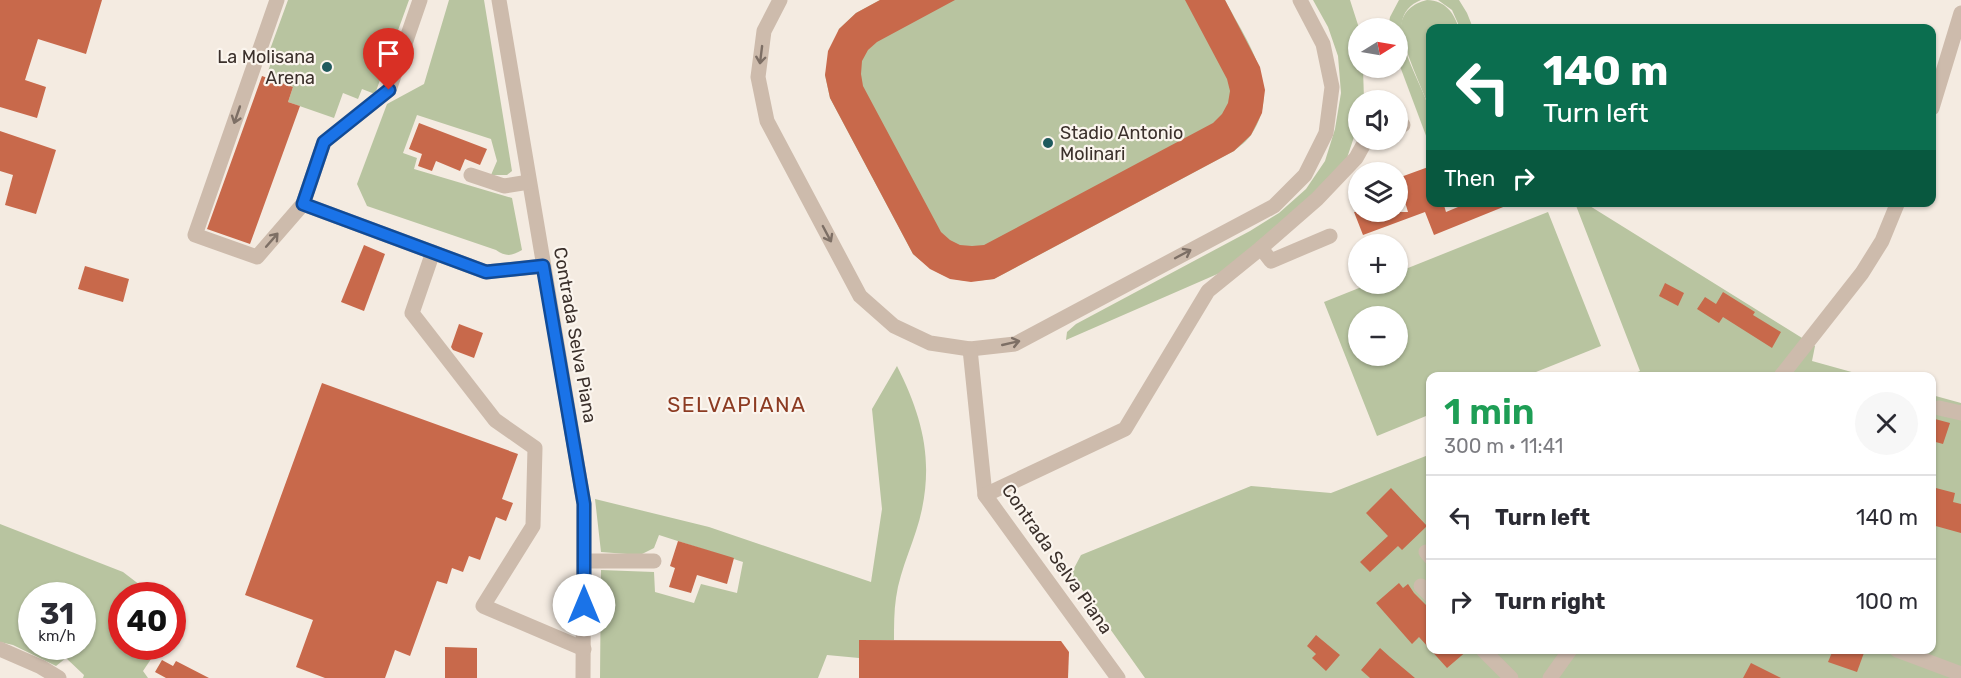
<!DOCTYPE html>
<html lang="en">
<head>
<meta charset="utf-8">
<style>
	body { margin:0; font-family:Rubik,sans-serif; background:#f7f7f7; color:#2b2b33; height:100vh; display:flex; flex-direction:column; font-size:22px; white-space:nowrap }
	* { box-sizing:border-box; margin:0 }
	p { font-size:20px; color:#7c7c81 }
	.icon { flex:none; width:33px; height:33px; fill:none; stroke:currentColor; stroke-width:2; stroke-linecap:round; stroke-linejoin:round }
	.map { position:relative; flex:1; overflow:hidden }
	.drawer { position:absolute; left:1426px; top:372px; width:510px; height:282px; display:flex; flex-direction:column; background:#fff; border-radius:12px; box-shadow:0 2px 4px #0004 }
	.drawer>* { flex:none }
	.top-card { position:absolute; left:1426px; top:24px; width:510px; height:183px; border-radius:12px; box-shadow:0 2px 4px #0004; background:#0b6e4f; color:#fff; overflow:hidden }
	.needle { width:39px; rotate:79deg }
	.controls { position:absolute; left:1348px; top:18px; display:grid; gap:12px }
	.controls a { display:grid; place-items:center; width:60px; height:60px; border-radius:50%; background:#fff; box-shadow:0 2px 4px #0004; font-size:30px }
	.speed { position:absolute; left:18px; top:582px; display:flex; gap:12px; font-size:30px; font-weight:700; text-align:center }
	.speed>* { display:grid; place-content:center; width:78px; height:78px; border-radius:50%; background:#fff; box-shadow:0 2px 4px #0004; line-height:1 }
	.speed small { font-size:15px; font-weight:400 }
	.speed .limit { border:9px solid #d22; background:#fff; color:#111 }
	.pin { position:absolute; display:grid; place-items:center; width:51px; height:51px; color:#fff; margin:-62px -26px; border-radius:50% 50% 50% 0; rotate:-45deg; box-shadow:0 0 6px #0007 }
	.pin .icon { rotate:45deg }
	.me { position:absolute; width:66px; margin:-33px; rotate:0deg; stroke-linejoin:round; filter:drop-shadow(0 0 4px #0008) }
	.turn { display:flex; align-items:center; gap:21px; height:126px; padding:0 18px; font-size:27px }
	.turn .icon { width:78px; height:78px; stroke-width:2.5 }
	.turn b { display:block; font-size:42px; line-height:51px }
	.then { display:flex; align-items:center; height:57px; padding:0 18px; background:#0003; gap:12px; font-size:22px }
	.round { display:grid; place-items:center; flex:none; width:63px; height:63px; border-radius:32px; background:#f7f7f7 }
	.overview { display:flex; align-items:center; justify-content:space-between; height:102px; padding:0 18px }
	h1 { font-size:36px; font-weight:600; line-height:45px; color:#1e9e55 }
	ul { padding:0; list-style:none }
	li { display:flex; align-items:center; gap:18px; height:84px; padding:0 18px; border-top:2px solid #e1e1e2 }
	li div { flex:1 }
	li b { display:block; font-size:22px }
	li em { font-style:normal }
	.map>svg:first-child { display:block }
	.green { fill:#b8c4a0; fill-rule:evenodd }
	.building { fill:#c8694b }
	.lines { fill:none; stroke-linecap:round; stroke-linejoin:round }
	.minor { stroke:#cdbbac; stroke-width:15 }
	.oneway { stroke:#7d6f65 }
	.route-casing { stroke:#114b97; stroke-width:15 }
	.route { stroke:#1a73e8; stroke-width:10 }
	.poi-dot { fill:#1f5a5e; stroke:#fbf5ee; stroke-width:2 }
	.labels { text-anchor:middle; stroke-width:4.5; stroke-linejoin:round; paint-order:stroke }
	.poi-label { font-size:18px; fill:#3b302b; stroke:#fbf5ee; text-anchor:end }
	.street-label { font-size:18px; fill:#3b302b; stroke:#fbf5ee }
	.quarter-label { font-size:21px; letter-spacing:1.5px; fill:#8c3b22; stroke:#fbf5ee }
</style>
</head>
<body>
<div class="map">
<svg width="1961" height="678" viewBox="0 0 1961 678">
	<rect width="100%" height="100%" fill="#f4ebe1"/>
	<g class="green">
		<path d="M288,0H409L375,94L362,89L358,99L343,93L334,118L288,102L293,87L266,77L273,57L268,55Z"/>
		<path d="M449,0H484L512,171L507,175H491L497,161L491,139L417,115L403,153L417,158L414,169L512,198L522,250C512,256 506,257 496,250L367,206L357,184L387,104L424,84Z"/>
		<path d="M880,0H1225C1247,42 1283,88 1251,135C1247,141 1240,146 1234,151L994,279C956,284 942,279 913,254L830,98L825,75L839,29L856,13Z"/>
		<path d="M1313,0H1350L1359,28V68H1363L1364,100H1359V122L1345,164L1310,201L1222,272L1066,340L1067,332L1076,324L1250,231L1279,213L1306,189L1325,161L1335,129L1341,93L1338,56L1328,27Z"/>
		<path d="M1399,0H1421C1374,19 1426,84 1431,116C1433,127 1431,138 1431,149L1398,61V28H1388L1390,17Z"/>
		<path d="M1427,0C1446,1 1453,12 1459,28H1431V112C1424,93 1402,46 1401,28C1401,13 1413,3 1427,0Z"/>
		<path d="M1438,0H1459L1467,13L1473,28H1460L1452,10Z"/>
		<path d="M1575,203H1585L1815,346L1812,361L1866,376H1627L1640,371Z"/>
		<path d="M1548,212L1601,346L1526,376H1431V414L1377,436L1324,302L1369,284H1398V272ZM1359,316H1398V356H1359Z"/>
		<path d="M897,366C921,414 933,456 922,509C916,539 900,568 896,598C894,611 894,626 894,640H859V658L827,655L818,678H600L601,570L654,572L655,592L694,603L701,584L737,593L743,562L659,535L654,548L640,555L601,552L595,499L709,527L871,582L882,509L872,409Z"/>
		<path d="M1932,395L1961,403V678H1145L1071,574L1081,555L1251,486L1331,493L1431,454V650H1932Z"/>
		<path d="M0,524L123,572L153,595L122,596V646L159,647L143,671L148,678H83L84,675L66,658L56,666L13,645L0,642ZM32,596H82V646H32Z"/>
	</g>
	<g class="building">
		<path d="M0,0H102L86,54L38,39L25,80L46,87L37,118L0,107Z"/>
		<path d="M880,0H955L877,42L868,50L862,61L861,74L863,86L941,232L950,240L960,245L972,246L984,245L1213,123L1222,114L1228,103L1230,91L1227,79L1185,0H1225L1260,67L1265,90L1262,113L1251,135L1234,151L994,279L971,282L950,279L930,269L913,254L830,98L825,75L828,51L839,29L856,13Z"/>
		<path d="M262,76L293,87L288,102L300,106L250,244L207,229Z"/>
		<path d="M419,123L487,149L480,165L465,159L460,171L436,161L432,171L418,166L422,154L409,149Z"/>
		<path d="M0,131L56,150L36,214L5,205L13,175L0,171Z"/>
		<path d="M1431,166V202H1443L1446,212L1470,202L1513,203L1434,235L1425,212L1363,235L1354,212H1408L1398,178Z"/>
		<path d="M364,245L385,254L364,311L341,302Z"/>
		<path d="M85,266L129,279L123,302L78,289Z"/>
		<path d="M1665,283L1684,293L1678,306L1659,296Z"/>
		<path d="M1723,292L1755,312L1753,315L1781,332L1772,348L1723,317L1719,323L1697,309L1705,297L1716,304Z"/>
		<path d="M459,324L483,333L474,358L453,350L451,347Z"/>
		<path d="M322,383L518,454L502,499L513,503L506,521L496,517L480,560L469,556L463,572L452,568L447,584L437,581L410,656L395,650L385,678H325L296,667L313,620L245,595Z"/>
		<path d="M1935,419L1950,423L1943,444L1932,441V429Z"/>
		<path d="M1932,487L1955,493L1953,502L1961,504V533L1932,525Z"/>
		<path d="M1391,488L1427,526L1402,550L1398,546L1370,572L1360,562L1388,536L1366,513Z"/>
		<path d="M678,541L734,558L727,584L697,575L691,593L669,587L675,568L670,566Z"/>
		<path d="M1399,583L1403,588L1408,584L1414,593L1431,610V650H1468L1447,668L1419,637L1412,644L1376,603Z"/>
		<path d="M1316,635L1340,655L1326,671L1312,658L1316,654L1307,646Z"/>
		<path d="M859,640L1061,641L1069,652L1068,678H859Z"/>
		<path d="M445,647L477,648V678H445Z"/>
		<path d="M1380,648L1390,657L1415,678H1370L1361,670Z"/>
		<path d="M1833,650H1865L1857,672L1828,662Z"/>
		<path d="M162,660L173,666L176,661L209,678H166L155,672Z"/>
		<path d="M1751,663L1781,678H1743Z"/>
	</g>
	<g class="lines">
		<g class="minor">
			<path d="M277,0L195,235L257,257L303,204"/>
			<path d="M420,0L389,90L324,142L303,204L486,272L543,266"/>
			<path d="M499,0L584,504L583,678"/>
			<path d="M780,0L764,31L758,77L767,121L860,296L894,326L930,343L970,349L1015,344L1274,206L1305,175L1326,133L1332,87L1323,44L1300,0"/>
			<path d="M1932,108L1961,13"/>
			<path d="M1398,127L1403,125"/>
			<path d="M471,175L504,186L529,182"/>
			<path d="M1261,248L1271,261L1330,236"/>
			<path d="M433,252L412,313L495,420L535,448L533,526L483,606L584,649"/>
			<path d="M970,349L985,495L1118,678"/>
			<path d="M1781,376L1862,273L1882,241L1898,202"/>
			<path d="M1939,408L1961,413"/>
			<path d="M985,495L1125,429L1208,291L1261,248L1317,199L1356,158L1366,140"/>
			<path d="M1426,552L1431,558"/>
			<path d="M584,561H654"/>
			<path d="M1421,586L1431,596"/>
			<path d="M0,649L41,667L59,678"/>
			<path d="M1483,650L1511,678"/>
			<path d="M1897,650L1961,674"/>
			<path d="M1550,678L1570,650"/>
		</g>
	</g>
	<defs><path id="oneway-shaft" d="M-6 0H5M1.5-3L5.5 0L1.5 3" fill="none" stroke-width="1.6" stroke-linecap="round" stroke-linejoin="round" transform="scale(1.5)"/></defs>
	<g class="oneway">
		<use href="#oneway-shaft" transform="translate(761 55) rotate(97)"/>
		<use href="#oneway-shaft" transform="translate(237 115) rotate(109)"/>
		<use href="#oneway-shaft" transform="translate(827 234) rotate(62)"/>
		<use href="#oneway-shaft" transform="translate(272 240) rotate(-49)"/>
		<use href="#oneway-shaft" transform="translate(1183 254) rotate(-28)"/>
		<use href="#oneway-shaft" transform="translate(1011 343) rotate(-13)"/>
	</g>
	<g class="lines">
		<g class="route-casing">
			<path id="route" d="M389,90L324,142L303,204L486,272L543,266L584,504V605"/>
		</g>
		<use href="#route" class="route"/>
	</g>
	<g class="poi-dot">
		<circle cx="327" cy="67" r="6"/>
		<circle cx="1048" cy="143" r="6"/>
	</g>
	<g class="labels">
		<g class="poi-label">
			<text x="315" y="63">La Molisana<tspan x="315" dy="21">Arena</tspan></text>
			<text x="1060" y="139" text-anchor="start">Stadio Antonio<tspan x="1060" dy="21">Molinari</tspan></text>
		</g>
		<g class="street-label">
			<text transform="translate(575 335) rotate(80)" y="6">Contrada Selva Piana</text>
			<text transform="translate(1057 559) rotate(55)" y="6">Contrada Selva Piana</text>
		</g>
		<g class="quarter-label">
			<text x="737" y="412">SELVAPIANA</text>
		</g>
	</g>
</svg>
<div class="controls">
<a><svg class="needle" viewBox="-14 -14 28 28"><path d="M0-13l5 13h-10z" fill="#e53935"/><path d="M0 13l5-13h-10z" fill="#7c7c81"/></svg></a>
<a><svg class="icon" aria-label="sound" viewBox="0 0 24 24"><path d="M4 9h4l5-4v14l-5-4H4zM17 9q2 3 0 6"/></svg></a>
<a><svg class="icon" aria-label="layers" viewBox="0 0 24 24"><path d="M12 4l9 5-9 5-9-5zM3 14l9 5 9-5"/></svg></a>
<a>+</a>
<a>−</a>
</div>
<div class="speed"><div>31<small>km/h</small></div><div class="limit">40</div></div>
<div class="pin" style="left:389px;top:90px;background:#d93025"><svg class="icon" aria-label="arrive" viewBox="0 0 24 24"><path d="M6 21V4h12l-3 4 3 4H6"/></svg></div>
<svg class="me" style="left:584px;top:605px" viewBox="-20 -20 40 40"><circle r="19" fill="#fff"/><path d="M0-13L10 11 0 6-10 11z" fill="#1a73e8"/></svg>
<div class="top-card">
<div class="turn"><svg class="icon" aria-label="left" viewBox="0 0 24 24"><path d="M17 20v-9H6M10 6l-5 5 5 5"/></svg><div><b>140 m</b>Turn left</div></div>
<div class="then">Then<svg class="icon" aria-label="right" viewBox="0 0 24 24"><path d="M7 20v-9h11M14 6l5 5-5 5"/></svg></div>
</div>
<section class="drawer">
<div class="overview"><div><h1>1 min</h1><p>300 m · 11:41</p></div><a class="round"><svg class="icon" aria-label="close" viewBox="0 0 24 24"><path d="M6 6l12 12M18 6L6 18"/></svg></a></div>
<ul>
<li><svg class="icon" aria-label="left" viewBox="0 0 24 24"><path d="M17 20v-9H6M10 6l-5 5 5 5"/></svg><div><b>Turn left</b></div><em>140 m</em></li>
<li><svg class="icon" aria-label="right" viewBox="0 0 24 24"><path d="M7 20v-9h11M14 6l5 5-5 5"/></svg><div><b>Turn right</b></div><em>100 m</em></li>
</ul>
</section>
</div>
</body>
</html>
